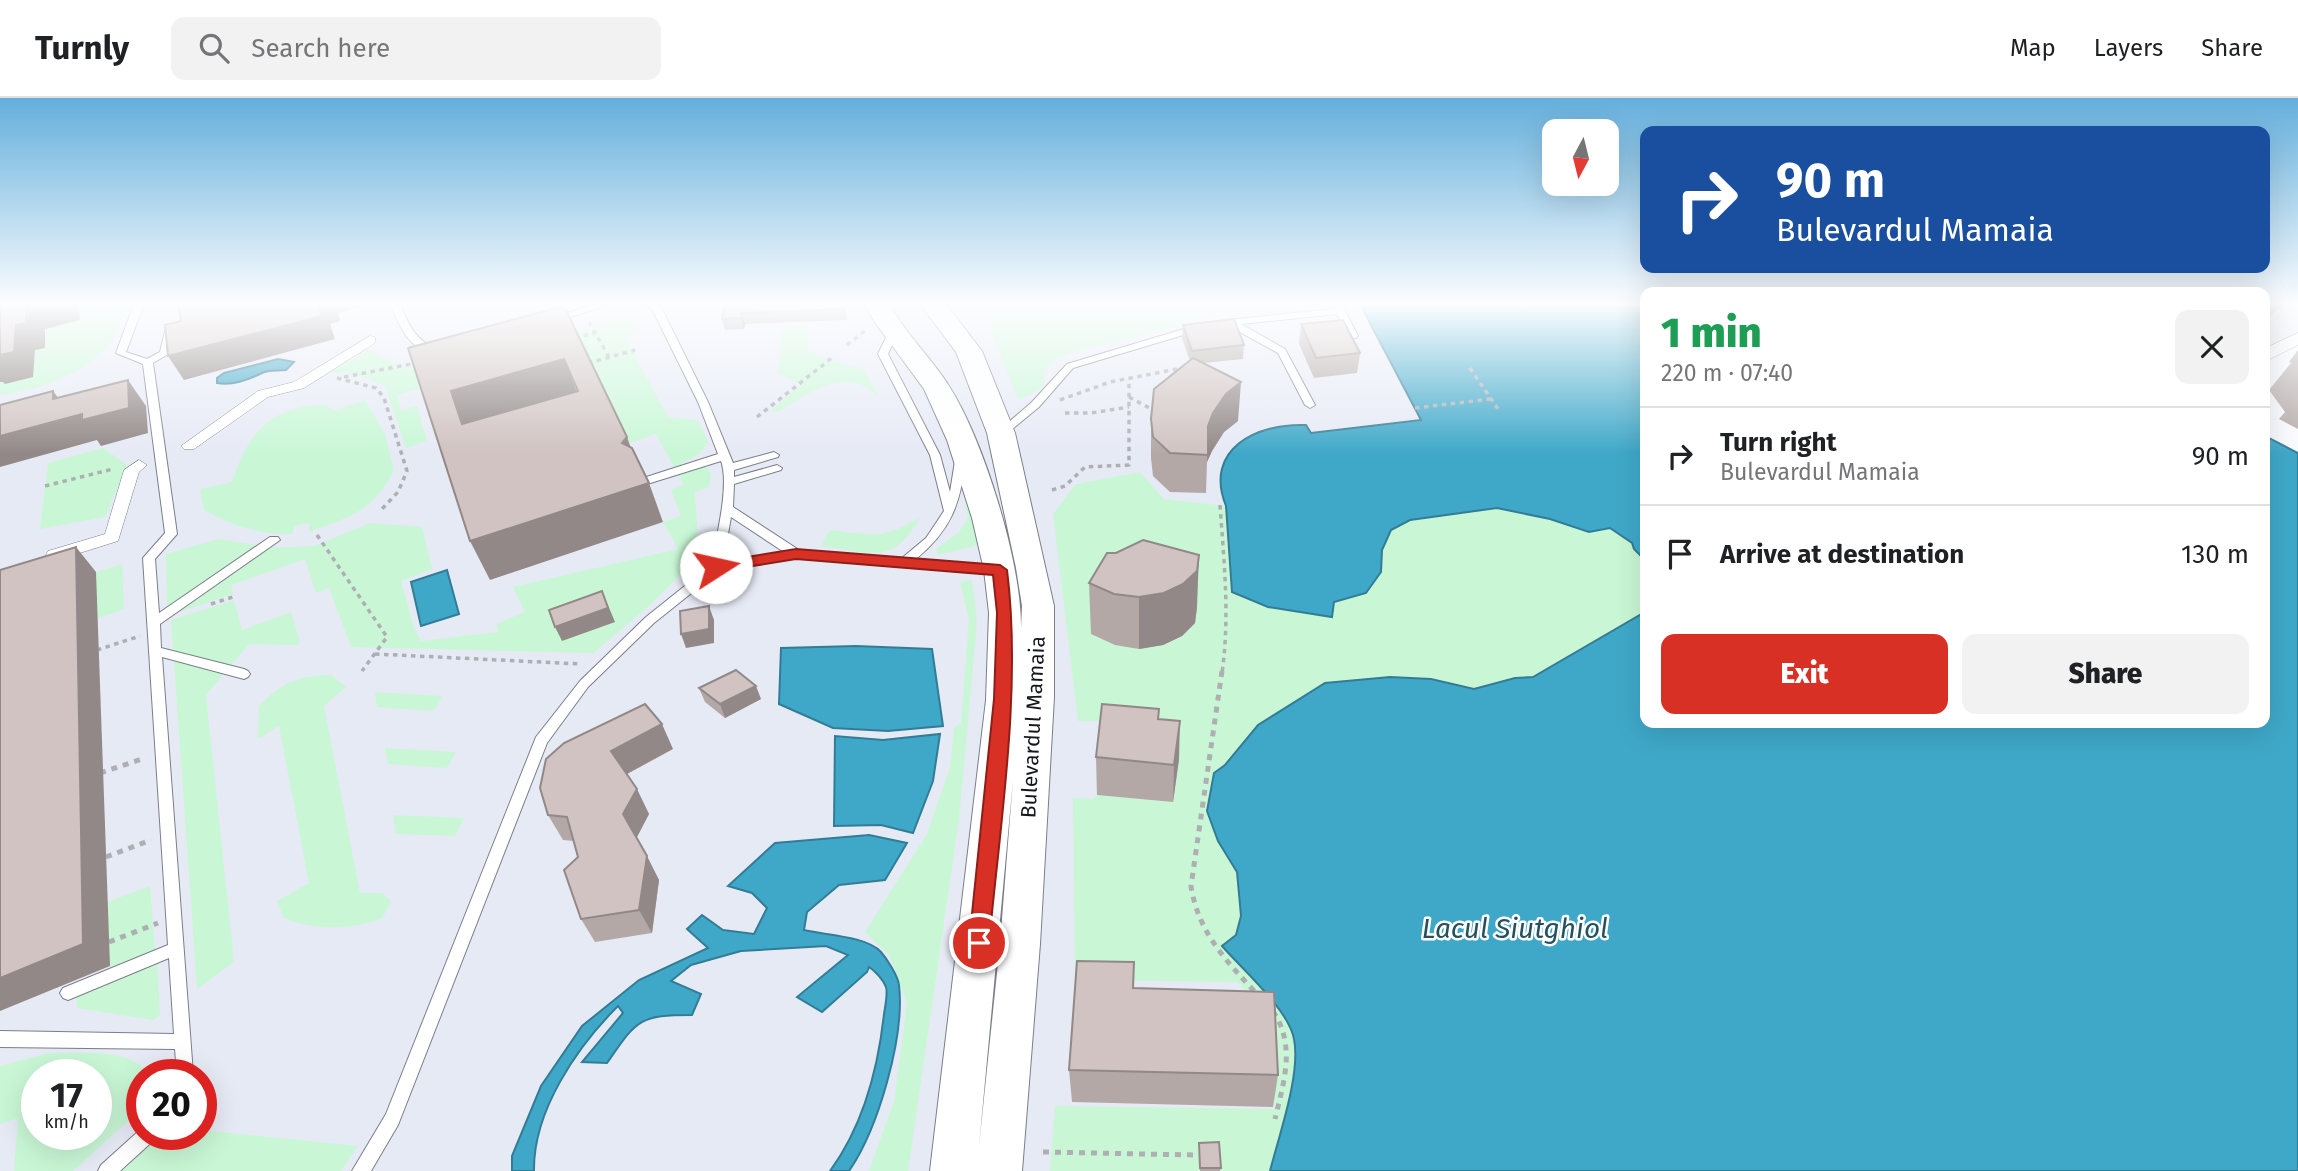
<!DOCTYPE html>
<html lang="en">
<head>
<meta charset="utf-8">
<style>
	body { margin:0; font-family:"Fira Sans",sans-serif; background:#f2f2f2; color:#202124; height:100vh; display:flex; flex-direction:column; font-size:26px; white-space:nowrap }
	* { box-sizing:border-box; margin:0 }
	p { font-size:23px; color:#757577 }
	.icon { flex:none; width:38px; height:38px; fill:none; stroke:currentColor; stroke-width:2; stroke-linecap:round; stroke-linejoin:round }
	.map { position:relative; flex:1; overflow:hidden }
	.details { position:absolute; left:1640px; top:189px; width:630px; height:441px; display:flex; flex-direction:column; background:#fff; border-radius:14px; box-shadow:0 7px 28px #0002 }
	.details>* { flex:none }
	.guide { position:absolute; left:1640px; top:28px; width:630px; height:147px; border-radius:14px; box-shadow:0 7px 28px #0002; background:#1a4fa0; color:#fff; overflow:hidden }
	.needle { width:46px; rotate:187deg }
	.fabs { position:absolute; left:1542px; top:21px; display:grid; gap:14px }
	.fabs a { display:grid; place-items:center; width:77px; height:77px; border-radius:14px; background:#fff; box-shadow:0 7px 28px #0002; font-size:35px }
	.speed { position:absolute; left:21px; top:961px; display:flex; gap:14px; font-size:35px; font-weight:700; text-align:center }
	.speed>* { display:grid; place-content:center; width:91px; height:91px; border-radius:50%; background:#fff; box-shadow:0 7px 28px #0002; line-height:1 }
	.speed small { font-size:18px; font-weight:400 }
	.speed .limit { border:10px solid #d22; background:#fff; color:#111 }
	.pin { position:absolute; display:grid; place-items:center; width:60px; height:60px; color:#fff; margin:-30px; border:4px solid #fff; border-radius:50%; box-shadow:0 2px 7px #0007 }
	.me { position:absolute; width:77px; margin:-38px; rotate:80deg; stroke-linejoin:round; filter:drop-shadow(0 0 5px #0008) }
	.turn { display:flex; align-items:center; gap:24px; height:147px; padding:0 21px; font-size:32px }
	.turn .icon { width:91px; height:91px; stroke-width:2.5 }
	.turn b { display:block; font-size:49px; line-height:60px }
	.round { display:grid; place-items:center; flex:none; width:74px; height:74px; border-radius:14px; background:#f2f2f2 }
	.overview { display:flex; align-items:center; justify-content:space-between; height:119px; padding:0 21px }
	h1 { font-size:42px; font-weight:800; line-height:52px; color:#1e9e55 }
	.primary-button { display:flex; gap:14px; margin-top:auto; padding:14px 21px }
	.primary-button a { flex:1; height:80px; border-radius:14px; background:#d93025; color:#fff; font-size:28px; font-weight:800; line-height:80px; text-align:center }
	.primary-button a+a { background:#f2f2f2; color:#202124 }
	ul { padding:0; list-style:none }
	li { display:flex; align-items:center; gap:21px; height:98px; padding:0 21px; border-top:2px solid #e0e0e0 }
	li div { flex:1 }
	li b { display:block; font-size:26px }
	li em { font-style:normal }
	header { display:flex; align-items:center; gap:42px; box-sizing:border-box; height:98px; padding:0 35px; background:#fff; border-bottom:2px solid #e0e0e0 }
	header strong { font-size:33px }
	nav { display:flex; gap:38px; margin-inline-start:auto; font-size:24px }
	.search { width:490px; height:63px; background:#f2f2f2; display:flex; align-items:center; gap:18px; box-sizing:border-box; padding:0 24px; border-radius:14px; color:#757577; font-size:26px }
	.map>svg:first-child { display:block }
	.built { fill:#e6eaf5; fill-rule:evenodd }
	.green { fill:#c9f7d6; fill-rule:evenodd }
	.water { fill:#3fa8c9; stroke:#337c95; stroke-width:2 }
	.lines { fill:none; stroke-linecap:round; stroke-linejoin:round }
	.service-casing { stroke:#7b7e88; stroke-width:2 }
	.pedestrian-casing { stroke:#7b7e88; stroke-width:1 }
	.minor-casing { stroke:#7b7e88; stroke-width:1 }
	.secondary-casing { stroke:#7b7e88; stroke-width:2 }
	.path-far1 { stroke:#adafb3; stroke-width:3.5; stroke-dasharray:4.5 4.5; stroke-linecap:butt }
	.path { stroke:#adafb3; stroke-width:5; stroke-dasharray:6 6; stroke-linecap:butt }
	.service { fill:#fff; fill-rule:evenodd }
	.pedestrian { fill:#fff; fill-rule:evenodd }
	.minor { fill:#fff; fill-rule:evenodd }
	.secondary { fill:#fff; fill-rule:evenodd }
	.wall { fill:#b3a8a6 }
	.shaded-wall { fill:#928887 }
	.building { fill:#d0c3c1; stroke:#928887; stroke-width:2; fill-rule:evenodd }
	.route { fill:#d93025; stroke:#8d1f18; stroke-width:2 }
	.labels { text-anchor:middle; stroke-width:5; stroke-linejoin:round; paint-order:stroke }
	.street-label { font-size:21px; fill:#16171b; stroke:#fff }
	.near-water-label { font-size:28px; font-style:italic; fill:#25515f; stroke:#fff }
</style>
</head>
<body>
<header>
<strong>Turnly</strong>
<div class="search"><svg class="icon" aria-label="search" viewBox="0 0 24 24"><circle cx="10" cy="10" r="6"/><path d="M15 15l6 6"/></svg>Search here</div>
<nav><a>Map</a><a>Layers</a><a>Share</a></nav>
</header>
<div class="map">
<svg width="2298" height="1073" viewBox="0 0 2298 1073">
	<rect width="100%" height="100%" fill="#f8fafe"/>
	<g class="built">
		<path d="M0,206H1360L1421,322L1311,335L1221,395L1226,408L1634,451L1645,462V514L1533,579L1282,915L1270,1073H0ZM37,976H96V1036H37ZM142,976H201V1036H142Z"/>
		<path d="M2265,206H2298V236L2265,252Z"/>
	</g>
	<g class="green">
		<path d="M79,206H127C119,264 51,291 0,297V284L6,283L35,252L45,231Z"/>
		<path d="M980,206H1296L1224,214L1178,230L1073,254L1055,262L1044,273L1045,284C1038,295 1030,298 1018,301Z"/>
		<path d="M620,220L633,224L643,231L625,239L668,319L698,322L708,344L699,356L681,366L684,373L703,368L708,370L711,379L709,389L695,394C695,411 700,433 696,449C689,480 619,532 594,555L351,549L329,490L316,495L305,461L231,487L233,496L174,516L269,450L314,448L370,425L422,429L432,471L401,483L414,530L421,543L499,534L496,526L525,514L513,489L678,451L663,424L681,418L671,392L684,387L656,336L626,346L477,259Z"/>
		<path d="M807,227L808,252C825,262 844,265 863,271L879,299C844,266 811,295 778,314H771L772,311L801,287L778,275L783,228Z"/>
		<path d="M369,251L394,265L456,280L397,297L401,312L417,308L427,343L406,350L385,288L352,275H331Z"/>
		<path d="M365,302L385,336L394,372C373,414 351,418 309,434V425L294,428L293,436C261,437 232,428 204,412L200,391L232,384C248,335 271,307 326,307L333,313Z"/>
		<path d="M103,350L127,367L105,419L40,431L48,365Z"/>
		<path d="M1140,374L1164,401L1226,408L1232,494L1332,519L1334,504L1366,495L1381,474L1382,452L1391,432L1410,422L1497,410L1550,421L1589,434L1609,430L1633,445L1634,451L1645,462V514L1533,579L1515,580L1474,591L1431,581L1258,627L1225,667L1214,676L1218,743L1237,774L1241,818L1236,837L1222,849C1246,876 1279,903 1293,936C1304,964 1277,1042 1270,1073H1050L1055,1008L1274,1011L1277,932L1238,884L1075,882L1073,700L1093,701L1097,697L1173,704L1179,661L1106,623H1078L1053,416L1076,386Z"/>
		<path d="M967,392L978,447L938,457L936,451L959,434L968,420L963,393Z"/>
		<path d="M920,419C894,469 868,454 821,448L830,432C871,437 883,442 920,419Z"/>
		<path d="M218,441L256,447L167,509L166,456Z"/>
		<path d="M122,466L124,511L96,521V474Z"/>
		<path d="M972,482L977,525L959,721L908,1073H869L894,1003L907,905L889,857L865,834L927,736L950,669L954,629L961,626L969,522L960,484Z"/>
		<path d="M234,502L242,532L291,514L300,544L298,547L249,546L206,597L234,864L197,891L171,522Z"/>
		<path d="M331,577L346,589L324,608L360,795H383L391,804L382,820C352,832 314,833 284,820L277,803L309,785L279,628L258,641L259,608C283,584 297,578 331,577Z"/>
		<path d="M375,594L443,598L434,613L377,609Z"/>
		<path d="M385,650L456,654L447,670L388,666Z"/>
		<path d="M393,717L464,720L455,738L396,736Z"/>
		<path d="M150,788L155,852L110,871L107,804Z"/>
		<path d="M157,863L160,917L153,922L77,910L76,897Z"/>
		<path d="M49,955C80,956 130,948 148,976H142V1010L73,1073H14L18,1020L0,1026V968ZM37,976H96V1036H37Z"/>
		<path d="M201,1032L358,1048L341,1073H116L158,1036H201Z"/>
	</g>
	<g class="water">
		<path d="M1360,206H1645V462L1634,451L1632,445L1610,430L1589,434L1550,421L1497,410L1410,422L1391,432L1382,452L1381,474L1366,495L1334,504L1332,519L1268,509L1232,494L1226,408C1203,351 1257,325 1306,327L1311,335L1421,322Z"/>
		<path d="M278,261L294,264L286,272C279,273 268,272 262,275C250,281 233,288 217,285V280L224,275Z"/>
		<path d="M2265,338L2298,355V1073H1270C1279,1037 1301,976 1294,941C1289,912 1242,871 1222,848L1236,837L1241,818L1237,774L1218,743L1207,713L1214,675L1225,667L1258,627L1325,585L1390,579L1431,581L1474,591L1515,580L1533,579L1645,514V625H2264Z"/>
		<path d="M447,472L459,516L421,528L411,484Z"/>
		<path d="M856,548L932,551L943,628L888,633L833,630L779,606L781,550Z"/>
		<path d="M940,636L933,683L913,735L881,727L834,728L835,638L883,642Z"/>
		<path d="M869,737L907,745L885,782L839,787L807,814L804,832C824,837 867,838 881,854C887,861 898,878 899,887C905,939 878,1031 849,1073H830C863,1028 878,971 884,916C885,909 888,896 886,889C883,881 875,873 869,869L867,874L822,914L797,899L848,857L826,848L741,853L691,867L671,883L701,896L692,917C638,917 637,922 607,965L582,964L623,915L618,908C577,949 533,1013 534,1073H512V1058L541,988L582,928L639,882L708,850L687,831L702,817L723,832L754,836L767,810L752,795L728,788L775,745Z"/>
	</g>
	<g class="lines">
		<g class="service-casing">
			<g id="service">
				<path d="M134,206H144L126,254L147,261L160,254L166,229H172L174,231L170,255L153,265L177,436L155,461L159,515L270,439H278L280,442L160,526L161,550L244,571L248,573L250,576L248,579L244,581L162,559L193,976H177L175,951L0,949V933L174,936L169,860L68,902L63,900L60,895L63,890L168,847L143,460L165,435L143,266L116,255Z"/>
				<path d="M390,206H400C408,225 415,243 436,250V254C410,255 399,227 390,206Z"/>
				<path d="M595,206H610L555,224H549L547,222Z"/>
				<path d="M645,206H656L662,211L708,304L733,365L774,354L779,357L778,359L734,372V379L777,367L782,370L781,372L734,386L733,409L799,452L902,460L926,440L944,413L930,357L878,256L891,229H897L899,231L888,256L940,357L950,394L955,363L960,360L965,363C961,406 950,433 916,461L1000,468L1006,472L1000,476L796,460L719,473L654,525L588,589L547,645L398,1027L371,1073H352L386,1016L536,639L580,583L646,519L711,467C716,441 730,387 721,363L644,387L639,383L640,381L718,356L698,304L653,213ZM731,419L784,454L723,464Z"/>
				<path d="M1333,206L1342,207L1358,238L1356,240H1350L1337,216L1241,226L1285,251L1315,307L1310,310L1305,307L1278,255L1229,228L1218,229L1213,226L1218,223L1334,211Z"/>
				<path d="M1197,227L1200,228V232L1073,270L1039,309L1005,337L1001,338L996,335L1031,305L1067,266Z"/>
				<path d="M142,1030V1036H156L154,1042L120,1073H98L101,1067Z"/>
			</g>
		</g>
		<g class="pedestrian-casing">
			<g id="pedestrian">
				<path d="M370,238L375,239V245L304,290L268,299L194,351H184L181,348L258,293L294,284Z"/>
				<path d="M139,362L147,367L139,374L118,443L54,463L48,461L46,457L48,453L105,436L124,372Z"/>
			</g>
		</g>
		<g class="minor-casing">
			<path id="minor" d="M2298,235V247L2264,264V251Z"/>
		</g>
		<g class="secondary-casing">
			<path id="secondary" d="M864,206H890C905,236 931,259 949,288C984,343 1022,466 1021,531L1022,508L1016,470L987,335L956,254L920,206H946L982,253L1015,335L1054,508V599L1040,846L1022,1073H930L986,602L989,515L984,472L972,420L947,342L924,291L874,223ZM1013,682L1000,846L979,1048Z"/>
		</g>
		<g class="path-far1">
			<path d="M589,224L609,259"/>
			<path d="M575,240L595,235"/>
			<path d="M847,247L867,231"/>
			<path d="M588,265L635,252"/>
			<path d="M1470,270L1498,311"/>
			<path d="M344,279L416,265"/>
			<path d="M337,280L376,290L384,300L407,373L398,394L381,412"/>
			<path d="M1129,299L1157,314"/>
			<path d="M1060,302L1110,284L1177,271"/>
			<path d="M1415,310L1491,301"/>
			<path d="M1065,315H1091L1129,309"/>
			<path d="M757,319L833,259"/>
			<path d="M45,388L113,371"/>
			<path d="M1052,392L1065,388L1085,369L1129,367V281"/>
			<path d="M1220,407C1224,464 1230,519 1222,575"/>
			<path d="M317,437L387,539L362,573"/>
			<path d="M211,506L233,499"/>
			<path d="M97,552L140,538"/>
			<path d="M375,556L581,566"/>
		</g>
		<g class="path">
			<path d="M1222,573L1191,788C1198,834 1226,863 1257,896"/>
			<path d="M100,675L145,660"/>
			<path d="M106,759L151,742"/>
			<path d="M109,844L158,825"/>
			<path d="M1273,913C1296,948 1284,983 1275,1021"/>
			<path d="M1043,1054L1194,1057"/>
		</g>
		<use href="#service" class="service"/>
		<use href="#pedestrian" class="pedestrian"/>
		<use href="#minor" class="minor"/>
		<use href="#secondary" class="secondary"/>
	</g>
	<g class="wall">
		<path d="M725,206L845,211L847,222L745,226L744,231L725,232L722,221Z"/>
		<path d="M1301,226L1360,255L1357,275L1314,280L1299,246Z"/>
		<path d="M1183,227L1244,247L1243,261L1203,265L1238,323L1224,334L1212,353L1207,364L1206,395L1170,394L1153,378L1151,360V321L1190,263L1182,240Z"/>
		<path d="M2298,252V331L2279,321L2285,314L2269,292L2291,265L2289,264Z"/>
		<path d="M1089,485L1197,509L1195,525L1182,538L1163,547L1139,551L1115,547L1091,536Z"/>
		<path d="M699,590L761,601L725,620L705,604Z"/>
		<path d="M1159,611V621L1179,661L1173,704L1097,697L1096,659Z"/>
		<path d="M673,651L627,676L649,716L636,740L659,782L652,835L595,844L581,821L578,759L574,743L563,742L548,717Z"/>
		<path d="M1134,890L1278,977L1273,1009L1072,1004L1069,972Z"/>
		<path d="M1199,1045L1221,1070L1220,1073H1200Z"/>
	</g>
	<g class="shaded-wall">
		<path d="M26,206H79L80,222L45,231V250L35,252L33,279L5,286L3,284H0V257Z"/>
		<path d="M318,206H359L360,209L338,215L340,223L330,226L335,241L184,282L168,258Z"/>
		<path d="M2266,206H2287L2264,221V209Z"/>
		<path d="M742,215L745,226L744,231L741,220Z"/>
		<path d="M564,261L579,299L462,326L451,293Z"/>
		<path d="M128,282L146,308L148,335L101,348L97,342L0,369V338L53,301V293L72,318Z"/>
		<path d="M1241,284L1238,323L1224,334L1212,353L1207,364L1208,328L1213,315L1226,296Z"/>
		<path d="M627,339L641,378L622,345Z"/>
		<path d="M649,385L663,424L490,482L470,443Z"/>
		<path d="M76,449L96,474L110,868L0,913V880Z"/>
		<path d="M1199,457L1197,509L1195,525L1182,538L1163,547L1139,551V499Z"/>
		<path d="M602,493L615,524L562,543L555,529Z"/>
		<path d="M709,508L714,522V545L686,550L681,536Z"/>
		<path d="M756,588L761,601L725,620L720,606Z"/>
		<path d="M1180,623L1179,661L1173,704L1174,667Z"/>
		<path d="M662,626L673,651L623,678L611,653Z"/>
		<path d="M637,691L649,716L636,741L623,716Z"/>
		<path d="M647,758L659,782L652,835L639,812Z"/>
	</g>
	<g class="building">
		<path d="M0,206H26V225L16,227L14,254L0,257Z"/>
		<path d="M178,206H318L322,218L168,258L165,227L181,223Z"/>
		<path d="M725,206H840L845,211L742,215L741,220L722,221Z"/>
		<path d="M564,208L627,339L622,345L632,350L649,385L470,443L408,250ZM564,261L578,293L462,326L451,293Z"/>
		<path d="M1234,221L1244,247L1192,253L1183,227Z"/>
		<path d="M1343,222L1360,255L1316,260L1301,226Z"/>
		<path d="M1193,260L1241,284L1226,296L1213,315L1208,328V357L1170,355L1153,339L1151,321L1154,291Z"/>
		<path d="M128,282L129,310L82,322V316L0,338V307L53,293V301Z"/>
		<path d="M1143,442L1199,457L1197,473L1183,486L1164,495L1139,499L1114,496L1089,485L1107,455H1116Z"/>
		<path d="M76,449L83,846L0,880V472Z"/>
		<path d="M602,493L608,510L555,529L549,512Z"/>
		<path d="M709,508V531L681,536L680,513Z"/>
		<path d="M736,572L756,588L720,606L699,590Z"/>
		<path d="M645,606L662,626L611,653L637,691L623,716L647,758L639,812L581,821L564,772L578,759L567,719L548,717L540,690L546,661L564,645Z"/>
		<path d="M1102,606L1159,611L1158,621L1180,623L1174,667L1096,659Z"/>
		<path d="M1077,863L1134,864L1133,890L1274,894L1278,977L1069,972Z"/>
		<path d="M1219,1044L1221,1070H1200L1199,1045Z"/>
	</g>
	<linearGradient id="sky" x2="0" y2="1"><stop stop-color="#64afdc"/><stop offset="0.58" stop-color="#fcfdff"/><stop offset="1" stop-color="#fcfdff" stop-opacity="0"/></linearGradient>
	<rect width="2298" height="356" fill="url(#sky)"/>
	<path class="route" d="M796,451L1000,467L1007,472C1022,591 1000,726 989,845L986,852L979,854L972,852L969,845L994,601L997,515L993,477L796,461L716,474L708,469L716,464Z"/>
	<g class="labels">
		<g class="street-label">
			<text transform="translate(1033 629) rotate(-87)" y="7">Bulevardul Mamaia</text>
		</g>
		<g class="near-water-label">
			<text x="1515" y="840">Lacul Siutghiol</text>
		</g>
	</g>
</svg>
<div class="fabs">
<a><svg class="needle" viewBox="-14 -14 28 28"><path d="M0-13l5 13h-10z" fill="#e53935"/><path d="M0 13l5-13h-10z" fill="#757577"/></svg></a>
</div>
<div class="speed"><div>17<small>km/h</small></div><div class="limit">20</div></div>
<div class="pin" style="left:979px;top:845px;background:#d93025"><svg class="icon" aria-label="arrive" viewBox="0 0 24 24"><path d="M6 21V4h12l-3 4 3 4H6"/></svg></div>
<svg class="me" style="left:716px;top:469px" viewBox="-20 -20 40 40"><circle r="19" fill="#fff"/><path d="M0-13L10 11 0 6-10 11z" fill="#d93025"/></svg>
<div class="guide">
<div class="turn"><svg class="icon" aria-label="right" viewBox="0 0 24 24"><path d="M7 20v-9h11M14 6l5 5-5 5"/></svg><div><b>90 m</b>Bulevardul Mamaia</div></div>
</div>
<section class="details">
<div class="overview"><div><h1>1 min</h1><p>220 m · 07:40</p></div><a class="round"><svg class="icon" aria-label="close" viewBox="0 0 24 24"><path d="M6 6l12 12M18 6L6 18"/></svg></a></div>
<ul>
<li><svg class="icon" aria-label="right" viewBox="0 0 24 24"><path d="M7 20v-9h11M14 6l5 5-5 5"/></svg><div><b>Turn right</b><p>Bulevardul Mamaia</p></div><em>90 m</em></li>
<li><svg class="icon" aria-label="arrive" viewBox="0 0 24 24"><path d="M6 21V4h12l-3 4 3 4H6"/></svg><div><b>Arrive at destination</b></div><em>130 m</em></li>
</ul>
<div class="primary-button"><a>Exit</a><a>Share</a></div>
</section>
</div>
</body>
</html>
